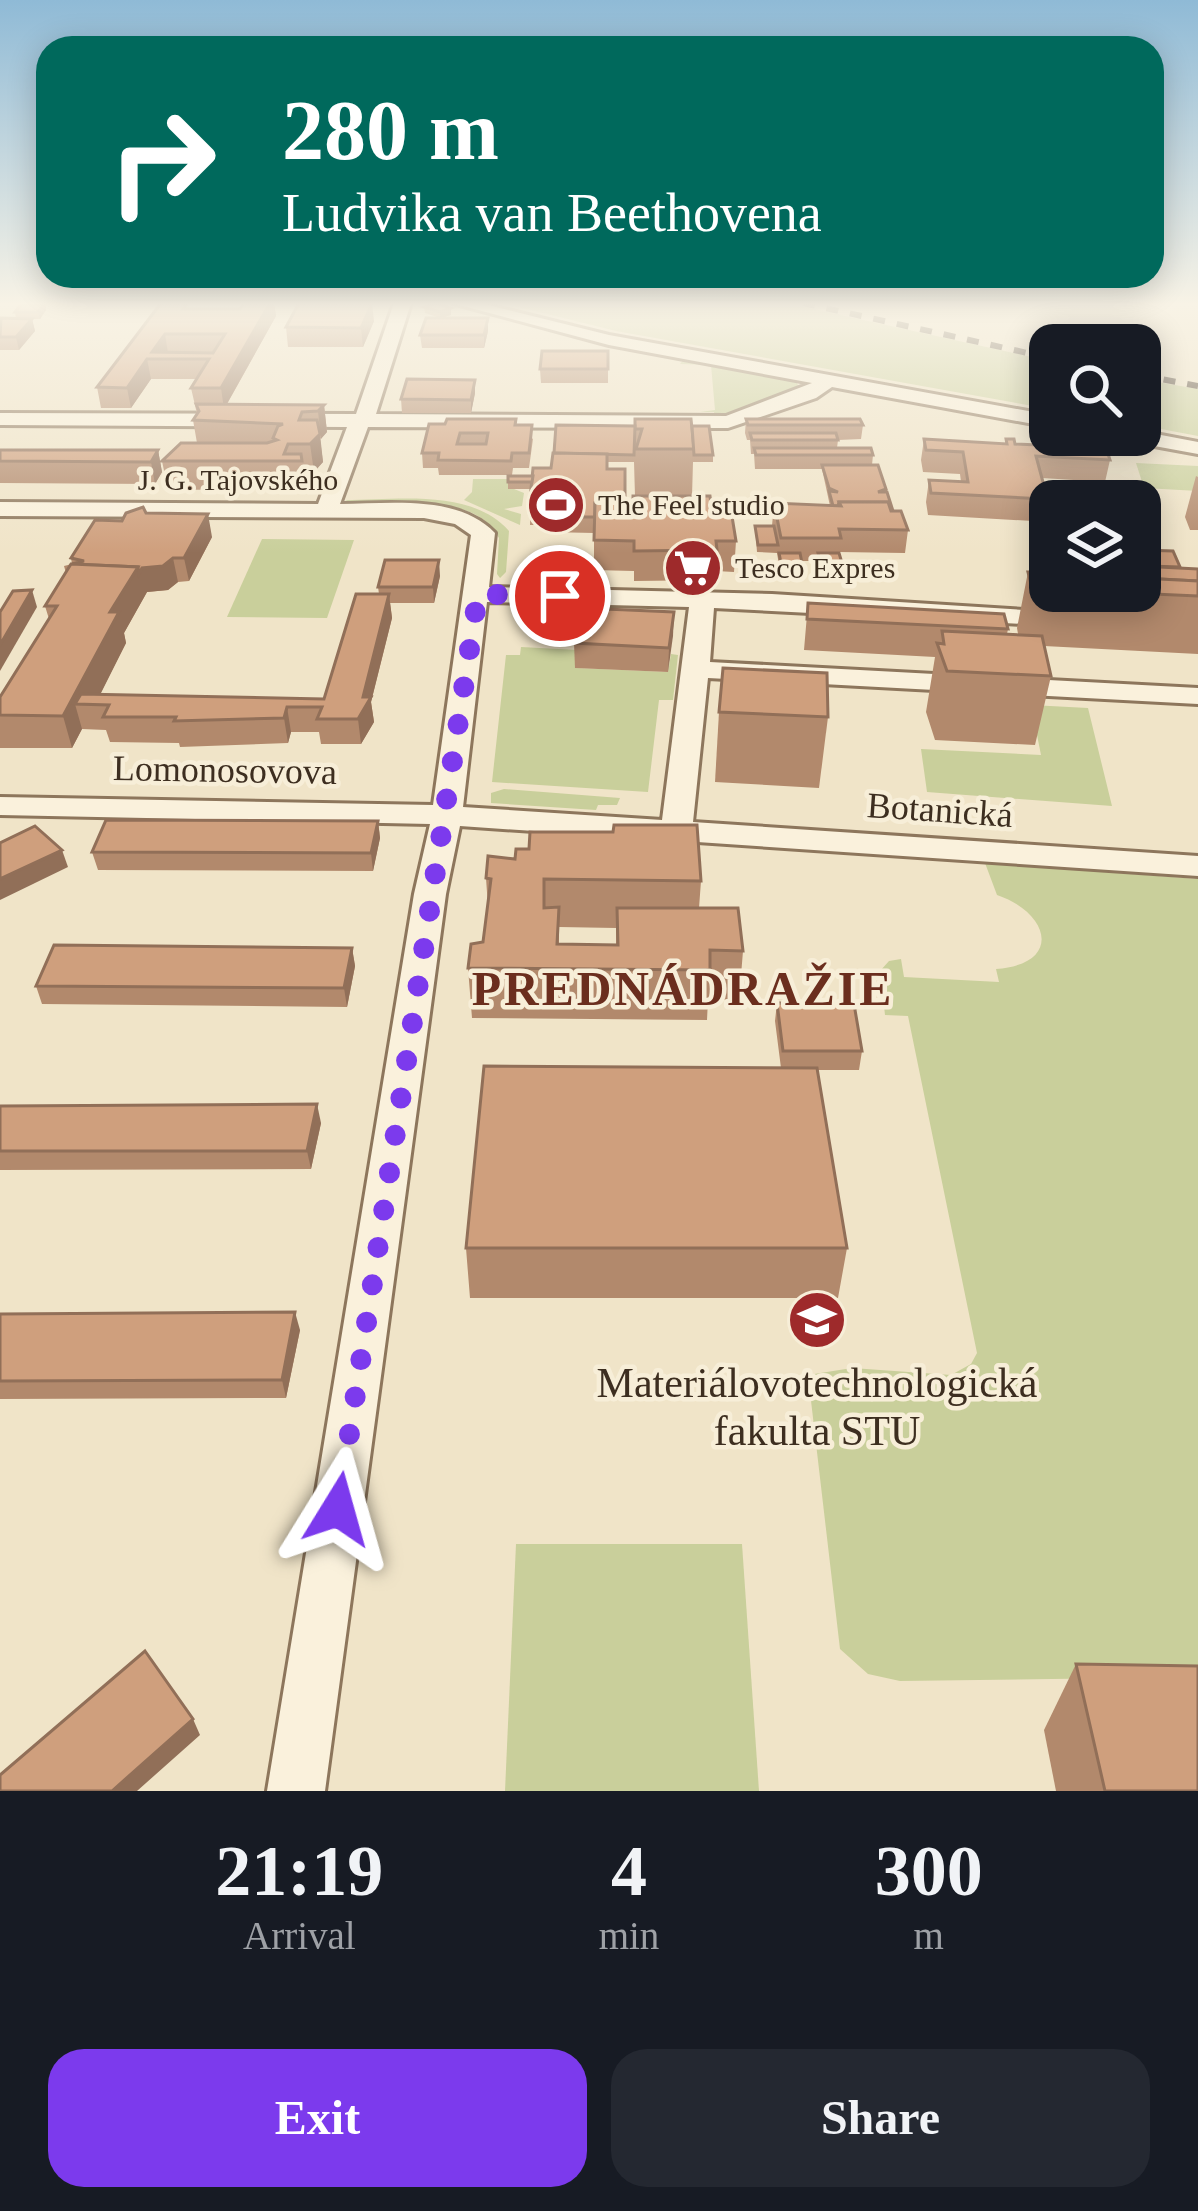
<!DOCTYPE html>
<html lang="en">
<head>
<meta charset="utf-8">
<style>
	body { margin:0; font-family:"Times New Roman",serif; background:#242831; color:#f1f3f6; height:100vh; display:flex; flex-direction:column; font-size:45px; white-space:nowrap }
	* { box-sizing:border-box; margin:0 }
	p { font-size:39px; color:#9ea1a6 }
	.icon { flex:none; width:66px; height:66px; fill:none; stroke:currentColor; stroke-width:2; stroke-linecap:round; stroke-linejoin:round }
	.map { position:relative; height:1791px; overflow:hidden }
	.side { display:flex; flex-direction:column; background:#171b24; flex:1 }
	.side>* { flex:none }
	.hud { position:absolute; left:36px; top:36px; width:1128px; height:252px; border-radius:36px; box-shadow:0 6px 30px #0003; background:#00695c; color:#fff; overflow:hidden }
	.controls { position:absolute; left:1029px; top:324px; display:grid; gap:24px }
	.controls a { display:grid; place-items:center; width:132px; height:132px; border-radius:24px; background:#171b24; box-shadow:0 6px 30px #0003; font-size:60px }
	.pin { position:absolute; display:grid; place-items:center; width:102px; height:102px; color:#fff; margin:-51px; border:6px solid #fff; border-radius:50%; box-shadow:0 3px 12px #0007 }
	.me { position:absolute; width:132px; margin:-66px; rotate:8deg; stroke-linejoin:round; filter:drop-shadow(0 0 9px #0008) }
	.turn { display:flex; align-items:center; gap:42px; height:252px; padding:0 48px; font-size:54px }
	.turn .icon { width:156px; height:156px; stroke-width:2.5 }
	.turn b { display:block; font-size:84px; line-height:102px }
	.eta { display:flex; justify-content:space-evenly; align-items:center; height:204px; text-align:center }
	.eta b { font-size:72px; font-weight:700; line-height:84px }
	.action { display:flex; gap:24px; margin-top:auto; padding:24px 48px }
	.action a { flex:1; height:138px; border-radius:36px; background:#7c3aed; color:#fff; font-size:48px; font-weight:700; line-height:138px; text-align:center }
	.action a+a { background:#242831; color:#f1f3f6 }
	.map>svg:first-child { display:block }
	.green { fill:#c9cf9b }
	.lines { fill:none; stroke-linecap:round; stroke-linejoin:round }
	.minor-casing { stroke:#8d765c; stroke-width:6 }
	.minor { fill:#faf1dc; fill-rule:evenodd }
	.rail { stroke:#3d2e20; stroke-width:6; stroke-dasharray:12 12; stroke-linecap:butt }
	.wall { fill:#b2896c; fill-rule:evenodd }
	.shaded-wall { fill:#916f58 }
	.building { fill:#cf9f7d; stroke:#916f58; stroke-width:3; fill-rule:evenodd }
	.route { stroke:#7c3aed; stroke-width:21; stroke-dasharray:0 37.8 }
	.labels { text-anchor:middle; stroke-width:9; stroke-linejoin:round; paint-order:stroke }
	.far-street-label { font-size:30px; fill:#3d2e20; stroke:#f7eed8 }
	.far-poi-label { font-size:30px; fill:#3d2e20; stroke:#f7eed8; text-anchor:start }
	.street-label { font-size:36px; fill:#3d2e20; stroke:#f7eed8 }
	.near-poi-label { font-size:42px; fill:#3d2e20; stroke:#f7eed8 }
	.district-label { font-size:48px; font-weight:bold; letter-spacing:3px; fill:#6b2e1e; stroke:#f7eed8 }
</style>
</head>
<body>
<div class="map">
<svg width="1198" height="1791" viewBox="0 0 1198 1791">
	<rect width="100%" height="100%" fill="#f0e4c8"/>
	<g class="green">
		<path d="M503,303H786L1050,361V409L616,331Z"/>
		<path d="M685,358L796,380L800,391L715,417L714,412H700L715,410L711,365L680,364Z"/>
		<path d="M1140,379L1198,389V436L1140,425Z"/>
		<path d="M1136,463L1198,466V491L1144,488Z"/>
		<path d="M473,479H515L509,487L524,493L522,506L504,509L521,514L520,525L464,500L472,492Z"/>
		<path d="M345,500C397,500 471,488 509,531L506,572L500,578L497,574L499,538C470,484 390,518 345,500Z"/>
		<path d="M262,539L354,540L327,618L227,617Z"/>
		<path d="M521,647L578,650L576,668L668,672L671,654L678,655L673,700H659L648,792L492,782L506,655H520Z"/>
		<path d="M1031,705L1088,708L1112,806L927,792L921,749L1041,755Z"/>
		<path d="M504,789L620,798L617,805H598L596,810L491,803V793Z"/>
		<path d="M985,863L1198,879V1677L900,1681L868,1674L840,1649L808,1375L852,1368L951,1375L971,1364L977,1353L908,1016L885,1015L880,971L889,961L901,959L904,977L999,982L996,969C1063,964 1050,913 997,895Z"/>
		<path d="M516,1544H742L759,1791H505Z"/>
	</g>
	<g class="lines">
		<g class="minor-casing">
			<g id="minor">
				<path d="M394,303H411L376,414L726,416L812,383L609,345L452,303H480L609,335L1050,415V427L832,387L816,398L728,428L368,427L340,504C389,504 458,494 495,533L489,587L772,594L1072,613L1076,618L1063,626L714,608L710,662L1198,688V704L708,678L693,822L1198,856V876L460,826L446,894L325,1791H267L414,894L430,824L0,815V797L433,805L471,535L455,524L424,518L0,516V502L318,504L347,427L0,425V413L356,414ZM487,602L689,607L662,820L463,807Z"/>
				<path d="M1140,431L1198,442V454L1127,441L1117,435H1140Z"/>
			</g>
		</g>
		<use href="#minor" class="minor"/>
		<g class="rail">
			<path d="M803,303L1050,358"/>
			<path d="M1140,375L1198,386"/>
		</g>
	</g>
	<g class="wall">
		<path d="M187,303L188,309H240L244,303H274L276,316L227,404L324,405L327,432L320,439L323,462L314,472H303L306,489L168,490L162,461L197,443L193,420L197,414L191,388L197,379H151L131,408H101L97,387Z"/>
		<path d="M45,304L46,310L40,319H32L35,331L19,350H0V320L16,319L15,312Z"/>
		<path d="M424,307L451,315L441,318H488V331L484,348H422L420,335L440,318L425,313Z"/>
		<path d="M374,321L363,347H288L286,327Z"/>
		<path d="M608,351V383H541L540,369Z"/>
		<path d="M475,380V393L471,413H402L401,399Z"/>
		<path d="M746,419L863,425L861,439L838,440L837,448L873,455L872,465L893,511L908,530L905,553L839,552L842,563L841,571H820L817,561H802V571H780L777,553L757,552L755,526H772L774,503L830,506L822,469H755L754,454H751L750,440H747L745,433Z"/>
		<path d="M429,424L516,425L533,439L529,468H513L512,475H439L438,468H423L422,453Z"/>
		<path d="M556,425L692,426L713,455V462H693L692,496L711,504L736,541L734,572L716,571L715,580L634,581V571L594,570V533L548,532V525H530L531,489H508V476H533L551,468ZM607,462H634L635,496L633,504H625L607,469Z"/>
		<path d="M924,439L1005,444L1006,439L1015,444L1110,460L1105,482L1042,478L1044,486L1124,501H1050V522L928,515L926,502L929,480L961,482L960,474L923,472L921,460Z"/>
		<path d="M0,450H158L162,472L155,484L0,483Z"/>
		<path d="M1196,476L1198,477V530H1190L1185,517Z"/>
		<path d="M146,513L212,537L189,581L178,582L168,590L147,592L124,633L126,643L100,694L324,699L379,594L378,587L440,576L434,603H390L392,618L371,702L374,722L361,744H321L319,732H291L288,743L180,747L179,743L110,742L106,730L82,729L72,748H0V697L49,619L45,606L66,573L64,566L72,564L71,558L122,521Z"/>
		<path d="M1141,550L1180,568L1198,569V654L1044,646L1051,676L1035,745L935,740L926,712L935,657L804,650L808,603L1008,629L1007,634H1018L1017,628L1028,572L1050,573V591H1140Z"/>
		<path d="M674,612L668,672L575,668L574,643Z"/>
		<path d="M719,712L828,717L819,788L715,782Z"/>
		<path d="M378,821L380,838L373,871L98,870L92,852Z"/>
		<path d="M486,878L701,881L699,908L743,951L739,1000L708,999L707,1020L472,1018L468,968L483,942L488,907ZM559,927L616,928V945H559Z"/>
		<path d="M352,948L355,966L347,1007L42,1004L36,986Z"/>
		<path d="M777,1003L862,1051L859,1070H817L847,1248L838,1298H470L466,1248L781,1068L775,1021Z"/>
		<path d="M0,1106L321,1123L311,1169L0,1170Z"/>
		<path d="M0,1314L300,1330L286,1398L0,1399Z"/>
		<path d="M1076,1664L1198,1791H1056L1044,1730Z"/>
	</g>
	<g class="shaded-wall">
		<path d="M270,303H274L276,316L224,409L221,388Z"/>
		<path d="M372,303L374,321L363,347L361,328Z"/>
		<path d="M45,304L46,310L40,319L38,312Z"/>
		<path d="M451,308V315L440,318V312Z"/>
		<path d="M488,318V331L484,348V335Z"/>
		<path d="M32,319L35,331L19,350L16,337Z"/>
		<path d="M165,334L168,353L152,352Z"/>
		<path d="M147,359L151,379L131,408L127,388Z"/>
		<path d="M475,380V393L471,413V400Z"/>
		<path d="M324,405L327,432L321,439L318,411Z"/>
		<path d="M320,434L323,462L314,472L310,444Z"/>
		<path d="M158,450L162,472L155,484L151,462Z"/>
		<path d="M208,514L212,537L189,581L184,558Z"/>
		<path d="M173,558L178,582L168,590L147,592L124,633L126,643L95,705L75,704L82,729L72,748L63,716L110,612L138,567Z"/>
		<path d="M439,560L440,576L434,603L433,587Z"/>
		<path d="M32,590L37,607L0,671V645Z"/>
		<path d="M389,594L392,618L371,702L374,722L361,744L358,719Z"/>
		<path d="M674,612L673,636L668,672L669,648Z"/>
		<path d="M287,707L291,732L288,743L284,718Z"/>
		<path d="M378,821L380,838L373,871L371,853Z"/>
		<path d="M62,850L68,867L0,900V879Z"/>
		<path d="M352,948L355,966L347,1007L344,988Z"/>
		<path d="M317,1104L321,1123L311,1169L307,1151Z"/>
		<path d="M295,1312L300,1330L286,1398L282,1380Z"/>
		<path d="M193,1719L200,1735L137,1791H112Z"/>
	</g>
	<g class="building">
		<path d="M161,303H187L183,309H240L244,303H270L221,388H191L209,359H147L127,388L97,387ZM165,334H225L213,353L152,352Z"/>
		<path d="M299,303H372L361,328L286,327Z"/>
		<path d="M436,303L451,308L440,312L424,307Z"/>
		<path d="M21,304H45L38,312H15Z"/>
		<path d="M1,318L32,319L16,337H0Z"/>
		<path d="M426,318H488L484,335H420Z"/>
		<path d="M542,351H608V369H540Z"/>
		<path d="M407,379L475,380L471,400L401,399Z"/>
		<path d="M196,404L324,405L318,411L302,412L299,420H317L320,434L310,444H288L284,454H301L302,461H162L181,443H267L277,440L273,438L278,426L283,424L193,420L199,411Z"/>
		<path d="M447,419H516L515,425H532L529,453H512L511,461L438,460L439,453H422L429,424H445ZM460,433H488L486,444H457Z"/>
		<path d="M635,419H691L694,449H636L642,429H635Z"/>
		<path d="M746,419H860L863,425H748Z"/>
		<path d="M556,425L635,426L634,455L554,453Z"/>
		<path d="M692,426H709L713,455H694Z"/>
		<path d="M750,433H836L838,440H752Z"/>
		<path d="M924,439L1007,444L1006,439H1014L1015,444L1106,448L1110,460L1036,456L1044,486L1121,490L1124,501H1082L931,493L929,480L968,482L963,452L926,450Z"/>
		<path d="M754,448H871L873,455H756Z"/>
		<path d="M0,450H158L151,462L0,461Z"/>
		<path d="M553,453L607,454V469H625V504L595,503V517H547L548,509H529L533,468H551Z"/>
		<path d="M822,465H878L886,489L878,492H887L893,511H891L888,502H839L838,506H833L829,491L838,492L829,488Z"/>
		<path d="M508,476H533L532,482H508Z"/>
		<path d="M633,496H710L711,504H730L736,541H716L717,550L634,551V541L594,540L595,503L633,504Z"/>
		<path d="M839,502H888L891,511H901L908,530L839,529L841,538H781L774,503L841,506Z"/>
		<path d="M143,507L146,513L208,514L184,558H173L163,566L142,568L139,574L138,567L72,564L84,561L71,558L95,520L122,521L126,513Z"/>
		<path d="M755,526H774L778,545H758Z"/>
		<path d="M1141,550L1173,551L1180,567L1147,566Z"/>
		<path d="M779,553H800L802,563H781Z"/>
		<path d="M818,553H839L842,563H821Z"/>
		<path d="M385,560H439L433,587H378Z"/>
		<path d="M71,564L138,567L110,612H119L63,716L0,715V697L57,606H45Z"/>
		<path d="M1140,566L1198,569V581L1140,578Z"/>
		<path d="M1028,572L1050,573V589L1032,588Z"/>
		<path d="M1140,578L1198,581V596L1086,591H1140Z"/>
		<path d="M32,590L0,645V612L13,591Z"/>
		<path d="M356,594H389L363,697H371L358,719H317L322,707H287L284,718L174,721L176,717H103L109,705L75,704L81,694L324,699Z"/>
		<path d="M808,603L1004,614L1008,629L807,619Z"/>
		<path d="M582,608L674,612L669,648L574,643Z"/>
		<path d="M942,631L1042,636L1051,676L947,671L937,643L944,644Z"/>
		<path d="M723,668L827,673L828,717L719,712Z"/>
		<path d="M106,820L378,821L371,853L92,852Z"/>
		<path d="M614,825H697L701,881L544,879V908L559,907L557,944L618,945L617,908H738L743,951L710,950V970L468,968L471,944L483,942L491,879L486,878L488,856L515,859L516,849H529L530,832H613Z"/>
		<path d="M35,826L62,850L0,879V843Z"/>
		<path d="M54,945L352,948L344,988L36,986Z"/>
		<path d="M777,1003L854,1004L862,1051H783Z"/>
		<path d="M484,1066L817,1068L847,1248H466Z"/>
		<path d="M317,1104L307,1151H0V1106Z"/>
		<path d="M295,1312L282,1380L0,1381V1314Z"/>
		<path d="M145,1651L193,1719L112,1791H0V1775Z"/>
		<path d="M1076,1664L1198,1666V1791H1105Z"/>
	</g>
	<linearGradient id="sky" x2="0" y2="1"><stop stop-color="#8fbad6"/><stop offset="0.55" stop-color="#f8f3e6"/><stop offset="1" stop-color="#f8f3e6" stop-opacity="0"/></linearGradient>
	<rect width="1198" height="553" fill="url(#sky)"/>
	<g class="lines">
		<path class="route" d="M338,1509L478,594L560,596"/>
	</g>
	<defs>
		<g id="stadium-disc" transform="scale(3)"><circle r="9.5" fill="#9e2a2b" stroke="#f7eed8"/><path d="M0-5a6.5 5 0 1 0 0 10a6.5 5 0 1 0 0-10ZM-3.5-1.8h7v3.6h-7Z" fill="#fff"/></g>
		<g id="supermarket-disc" transform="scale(3)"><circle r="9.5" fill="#9e2a2b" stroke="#f7eed8"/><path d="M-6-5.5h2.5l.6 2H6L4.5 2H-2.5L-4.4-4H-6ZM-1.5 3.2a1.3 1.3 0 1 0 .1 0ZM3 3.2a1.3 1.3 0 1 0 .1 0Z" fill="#fff"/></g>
		<g id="university-disc" transform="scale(3)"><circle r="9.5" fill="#9e2a2b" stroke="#f7eed8"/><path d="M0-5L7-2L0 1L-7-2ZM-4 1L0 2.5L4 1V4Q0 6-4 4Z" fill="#fff"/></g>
	</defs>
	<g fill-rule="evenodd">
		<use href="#stadium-disc" x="556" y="505"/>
		<use href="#supermarket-disc" x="693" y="568"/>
		<use href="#university-disc" x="817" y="1320"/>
	</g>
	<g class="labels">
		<g class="far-street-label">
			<text x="238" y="490">J. G. Tajovského</text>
		</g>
		<g class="far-poi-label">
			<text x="598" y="515">The Feel studio</text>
			<text x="735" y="578">Tesco Expres</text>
		</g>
		<g class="street-label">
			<text transform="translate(225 769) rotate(1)" y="13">Lomonosovova</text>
			<text transform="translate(940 809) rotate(4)" y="13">Botanická</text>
		</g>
		<g class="near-poi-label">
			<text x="817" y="1397">Materiálovotechnologická<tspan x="817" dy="48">fakulta STU</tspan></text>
		</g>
		<g class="district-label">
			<text x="683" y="1005">PREDNÁDRAŽIE</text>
		</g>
	</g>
</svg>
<div class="controls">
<a><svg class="icon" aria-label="search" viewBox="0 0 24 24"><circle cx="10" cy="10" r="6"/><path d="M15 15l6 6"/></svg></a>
<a><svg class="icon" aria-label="layers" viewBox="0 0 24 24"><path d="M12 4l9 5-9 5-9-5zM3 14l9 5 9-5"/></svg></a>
</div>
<div class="pin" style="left:560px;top:596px;background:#d93025"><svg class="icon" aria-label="arrive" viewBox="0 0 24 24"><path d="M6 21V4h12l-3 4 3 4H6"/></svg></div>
<svg class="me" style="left:338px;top:1509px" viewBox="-20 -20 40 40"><path d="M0-17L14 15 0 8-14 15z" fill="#7c3aed" stroke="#fff" stroke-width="4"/></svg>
<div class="hud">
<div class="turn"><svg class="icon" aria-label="right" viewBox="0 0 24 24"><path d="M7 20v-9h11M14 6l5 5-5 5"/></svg><div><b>280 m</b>Ludvika van Beethovena</div></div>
</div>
</div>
<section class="side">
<div class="eta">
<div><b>21:19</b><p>Arrival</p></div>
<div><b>4</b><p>min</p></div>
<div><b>300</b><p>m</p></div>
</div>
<div class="action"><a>Exit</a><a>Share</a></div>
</section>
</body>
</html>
